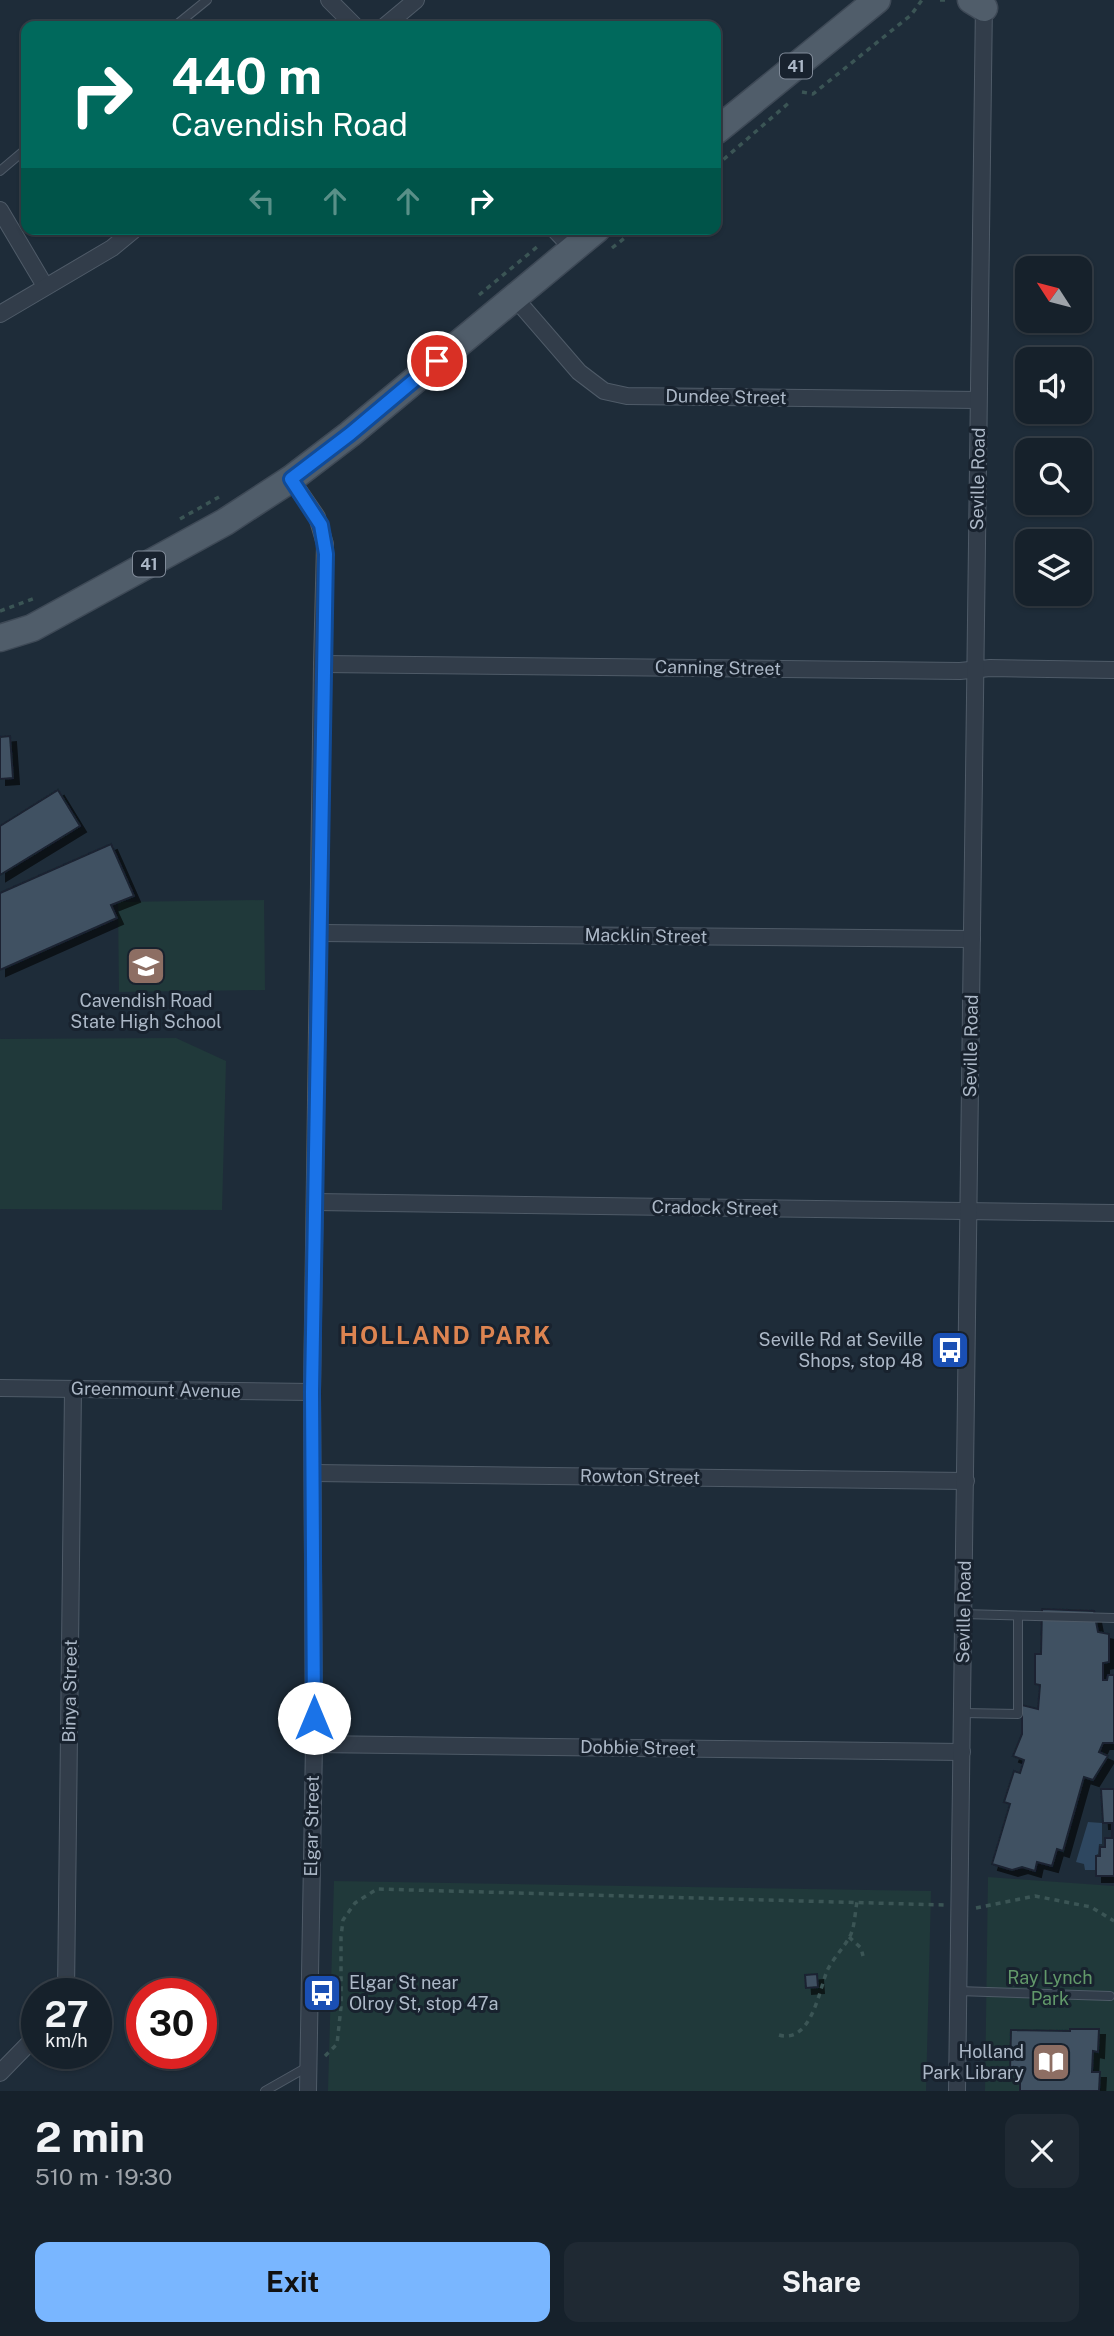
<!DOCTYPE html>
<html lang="en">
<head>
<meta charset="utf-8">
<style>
	body { margin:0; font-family:"Public Sans",sans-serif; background:#1f2933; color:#f1f3f6; height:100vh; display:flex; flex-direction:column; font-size:26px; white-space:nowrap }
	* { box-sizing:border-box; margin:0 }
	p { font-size:23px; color:#9ea3a9 }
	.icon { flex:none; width:38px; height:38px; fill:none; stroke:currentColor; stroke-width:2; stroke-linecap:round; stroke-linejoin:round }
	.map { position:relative; height:2091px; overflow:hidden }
	.details { display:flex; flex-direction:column; background:#16212b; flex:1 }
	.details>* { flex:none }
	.top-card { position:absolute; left:21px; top:21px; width:700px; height:214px; border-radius:14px; box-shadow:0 2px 5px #0004,0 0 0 2px #353e47; background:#00695c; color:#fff; overflow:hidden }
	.needle { width:46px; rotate:306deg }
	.buttons { position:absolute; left:1015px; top:256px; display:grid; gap:14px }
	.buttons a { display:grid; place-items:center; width:77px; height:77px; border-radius:14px; background:#16212b; box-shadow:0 2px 5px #0004,0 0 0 2px #353e47; font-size:35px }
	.speed { position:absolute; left:21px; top:1978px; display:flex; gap:14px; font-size:35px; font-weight:700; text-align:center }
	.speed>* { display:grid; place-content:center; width:91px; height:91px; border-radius:50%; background:#16212b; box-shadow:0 2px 5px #0004,0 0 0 2px #353e47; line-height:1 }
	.speed small { font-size:18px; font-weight:400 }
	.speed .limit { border:10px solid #d22; background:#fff; color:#111 }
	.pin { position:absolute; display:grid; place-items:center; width:60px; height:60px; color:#fff; margin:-30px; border:4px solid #fff; border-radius:50%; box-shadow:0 2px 7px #0007 }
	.me { position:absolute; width:77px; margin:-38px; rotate:0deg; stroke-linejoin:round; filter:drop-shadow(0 0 5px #0008) }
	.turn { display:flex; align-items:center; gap:24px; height:147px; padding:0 35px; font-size:32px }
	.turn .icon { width:91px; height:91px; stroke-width:2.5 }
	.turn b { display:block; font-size:49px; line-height:60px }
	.lanes { display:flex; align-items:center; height:66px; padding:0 35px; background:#0003; justify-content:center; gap:35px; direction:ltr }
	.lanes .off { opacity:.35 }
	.round { display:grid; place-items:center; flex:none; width:74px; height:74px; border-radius:14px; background:#1f2933 }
	.headline { display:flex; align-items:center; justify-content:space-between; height:119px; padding:0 35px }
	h1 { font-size:42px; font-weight:700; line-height:52px }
	.cta { display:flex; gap:14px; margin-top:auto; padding:14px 35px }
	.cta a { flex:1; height:80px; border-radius:14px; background:#79b6ff; color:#111; font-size:28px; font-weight:700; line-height:80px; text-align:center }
	.cta a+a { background:#1f2933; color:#f1f3f6 }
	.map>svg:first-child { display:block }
	.green { fill:#20393a }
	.water { fill:#2e4760 }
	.building { fill:#415162; stroke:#1a2430; stroke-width:2; filter:url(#shadow) }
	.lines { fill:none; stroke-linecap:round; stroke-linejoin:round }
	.lane-casing { stroke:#4f5b68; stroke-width:10 }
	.street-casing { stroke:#4f5b68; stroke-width:18 }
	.primary-casing { stroke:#3e4956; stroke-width:29 }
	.path { stroke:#3b5555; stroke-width:3.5; stroke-dasharray:5 5; stroke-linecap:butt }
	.lane { stroke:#323d4a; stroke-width:8 }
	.street { stroke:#323d4a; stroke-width:16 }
	.primary { stroke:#505d6a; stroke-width:26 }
	.route-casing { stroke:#114b97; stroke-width:18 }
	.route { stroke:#1a73e8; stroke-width:12 }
	.labels { text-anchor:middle; stroke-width:6; stroke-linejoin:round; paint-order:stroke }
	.shield { fill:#18222e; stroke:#808b99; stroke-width:2 }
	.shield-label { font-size:16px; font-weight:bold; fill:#acb8c7 }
	.street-label { font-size:18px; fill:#acb8c7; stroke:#18222e }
	.poi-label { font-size:18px; fill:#acb8c7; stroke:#18222e; text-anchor:end }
	.park-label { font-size:18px; fill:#62996a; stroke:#18222e }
	.district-label { font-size:24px; font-weight:bold; letter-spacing:2px; fill:#dd8451; stroke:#18222e }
</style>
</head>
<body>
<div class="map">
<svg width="1114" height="2091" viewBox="0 0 1114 2091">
	<defs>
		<filter id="shadow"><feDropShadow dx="6" dy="6" stdDeviation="0" flood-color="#0009"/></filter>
	</defs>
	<rect width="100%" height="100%" fill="#1e2c39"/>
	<g class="green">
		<path d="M264,900L265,990L119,992L118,902Z"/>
		<path d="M176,1038L226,1061L222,1210L0,1209V1039Z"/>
		<path d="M988,1877L1114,1886V2091H985Z"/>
		<path d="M334,1881L931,1891L926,2091H328Z"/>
	</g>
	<path class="water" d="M1088,1822L1102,1823V1844H1099L1098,1854L1096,1855L1095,1870H1085L1084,1864L1076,1862Z"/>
	<g class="building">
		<path d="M10,736L13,778L0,779V737Z"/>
		<path d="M58,790L80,826L0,875V826Z"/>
		<path d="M111,844L134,896L111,905L117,918L0,970V893Z"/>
		<path d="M1042,1609L1094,1611L1098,1632L1109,1634V1662L1103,1663V1680H1107L1108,1675H1114V1743H1103L1099,1752L1108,1756L1093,1780L1084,1777L1063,1851L1057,1849L1052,1866L1037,1862L1035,1871L1022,1867L1012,1870L992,1864L1010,1804L1004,1802L1014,1771L1020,1773L1024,1760L1013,1756L1022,1734V1705L1038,1709L1040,1685L1035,1684V1654H1041Z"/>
		<path d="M1101,1789H1114V1876H1096V1856H1100V1847H1105V1838H1112V1823H1103Z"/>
		<path d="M817,1974L818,1987L806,1988L805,1975Z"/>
		<path d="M1070,2029H1099L1098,2052L1093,2051L1092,2072H1100L1099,2091H1020V2073L1010,2072L1011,2030L1070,2031Z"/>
	</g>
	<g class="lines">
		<g class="lane-casing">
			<g id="lane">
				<path d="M175,26L207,0"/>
				<path d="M0,171L26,149"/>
				<path d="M963,1614L1114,1618"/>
				<path d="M963,1713L1018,1714V1616"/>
				<path d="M958,1991L1110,1996"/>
				<path d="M265,2091L309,2066"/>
			</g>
		</g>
		<g class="street-casing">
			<g id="street">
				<path d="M329,0L355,26"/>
				<path d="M385,26L416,0"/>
				<path d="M0,210L45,286"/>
				<path d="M554,229L573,249"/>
				<path d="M514,297L579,372L604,391L627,396L978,400"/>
				<path d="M0,314L112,248L135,229"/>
				<path d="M291,479L317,517L325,544L322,664L312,1392L314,1744L308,2091"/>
				<path d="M322,664L960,671L990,668L1114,670"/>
				<path d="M320,933L972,939"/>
				<path d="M315,1202L1114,1213"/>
				<path d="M0,1388L312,1392"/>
				<path d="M314,1473L966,1481"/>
				<path d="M314,1744L962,1752"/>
				<path d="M66,1993L73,1389"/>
				<path d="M0,2073L37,2035"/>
				<path d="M957,2091L984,2"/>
			</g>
		</g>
		<g class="primary-casing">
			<g id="primary">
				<path d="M971,0L984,8"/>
				<path d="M716,131L877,0"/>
				<path d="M0,638L32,628L54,616L225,522L291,479L350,434L597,229"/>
			</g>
		</g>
		<g class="path">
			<path d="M940,0H946"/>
			<path d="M802,92L813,94L911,15L922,0"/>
			<path d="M716,166L791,101"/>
			<path d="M612,248L636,229"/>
			<path d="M479,295L537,247"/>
			<path d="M180,519L219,497"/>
			<path d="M0,611L35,598"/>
			<path d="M976,1908L1035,1896L1091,1907L1114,1921"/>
			<path d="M849,1937L861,1948L863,1956"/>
			<path d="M779,2035C811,2044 819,1991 827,1971C833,1958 845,1947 851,1934C855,1924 855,1912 857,1902"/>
			<path d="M325,2056L337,2044L341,2007V1937L343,1920L355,1903L377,1889L944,1905"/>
		</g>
		<use href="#lane" class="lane"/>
		<use href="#street" class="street"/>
		<use href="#primary" class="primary"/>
	</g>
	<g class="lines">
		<g class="route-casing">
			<path id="route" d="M314,1718L312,1392L326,554L321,525L291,479L350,434L437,361"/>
		</g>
		<use href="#route" class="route"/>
	</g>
	<defs>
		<g id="school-square" transform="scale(2.0125)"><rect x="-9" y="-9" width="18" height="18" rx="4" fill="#8d6e63" stroke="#18222e"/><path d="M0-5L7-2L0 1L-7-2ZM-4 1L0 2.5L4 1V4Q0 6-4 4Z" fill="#fff"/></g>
		<g id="bus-square" transform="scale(2.0125)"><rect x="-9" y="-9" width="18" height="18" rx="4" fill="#1a4fb4" stroke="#18222e"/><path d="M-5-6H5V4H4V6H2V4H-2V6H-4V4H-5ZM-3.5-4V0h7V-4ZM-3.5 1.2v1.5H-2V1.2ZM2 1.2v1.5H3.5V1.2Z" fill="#fff"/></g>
		<g id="library-square" transform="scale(2.0125)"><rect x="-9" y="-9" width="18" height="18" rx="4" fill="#8d6e63" stroke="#18222e"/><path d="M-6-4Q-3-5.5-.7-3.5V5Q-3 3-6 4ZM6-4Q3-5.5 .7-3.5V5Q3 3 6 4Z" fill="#fff"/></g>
	</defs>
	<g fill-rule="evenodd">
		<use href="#school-square" x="146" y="966"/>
		<use href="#bus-square" x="950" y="1350"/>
		<use href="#bus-square" x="322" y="1993"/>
		<use href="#library-square" x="1051" y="2062"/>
	</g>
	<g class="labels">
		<g class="shield">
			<rect x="780" y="53.5" width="32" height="25" rx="5"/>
			<rect x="133" y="551.5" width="32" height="25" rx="5"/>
		</g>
		<g class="shield-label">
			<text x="796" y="72">41</text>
			<text x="149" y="570">41</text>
		</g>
		<g class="street-label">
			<text transform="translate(726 397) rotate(1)" y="6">Dundee Street</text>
			<text transform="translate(978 479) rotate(-89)" y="6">Seville Road</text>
			<text transform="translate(718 668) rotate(1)" y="6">Canning Street</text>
			<text transform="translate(646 936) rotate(1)" y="6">Macklin Street</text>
			<text transform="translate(971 1046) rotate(-89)" y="6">Seville Road</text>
			<text transform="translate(715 1208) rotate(1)" y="6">Cradock Street</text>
			<text transform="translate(156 1390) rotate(1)" y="6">Greenmount Avenue</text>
			<text transform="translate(640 1477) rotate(1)" y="6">Rowton Street</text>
			<text transform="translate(964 1612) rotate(-89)" y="6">Seville Road</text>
			<text transform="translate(70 1691) rotate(-89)" y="6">Binya Street</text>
			<text transform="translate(638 1748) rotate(1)" y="6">Dobbie Street</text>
			<text transform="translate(312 1826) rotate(-89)" y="6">Elgar Street</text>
		</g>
		<g class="poi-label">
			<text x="146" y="1007" text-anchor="middle">Cavendish Road<tspan x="146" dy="21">State High School</tspan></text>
			<text x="923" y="1346">Seville Rd at Seville<tspan x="923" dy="21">Shops, stop 48</tspan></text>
			<text x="349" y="1989" text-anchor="start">Elgar St near<tspan x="349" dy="21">Olroy St, stop 47a</tspan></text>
			<text x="1024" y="2058">Holland<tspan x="1024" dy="21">Park Library</tspan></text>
		</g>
		<g class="park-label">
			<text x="1050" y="1984">Ray Lynch<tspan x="1050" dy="21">Park</tspan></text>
		</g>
		<g class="district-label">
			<text x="446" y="1344">HOLLAND PARK</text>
		</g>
	</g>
</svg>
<div class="buttons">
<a><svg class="needle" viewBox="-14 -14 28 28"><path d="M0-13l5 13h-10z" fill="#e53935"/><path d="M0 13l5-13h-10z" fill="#9ea3a9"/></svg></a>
<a><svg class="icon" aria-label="sound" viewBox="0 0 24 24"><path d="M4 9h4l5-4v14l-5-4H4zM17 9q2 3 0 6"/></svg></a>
<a><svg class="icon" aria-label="search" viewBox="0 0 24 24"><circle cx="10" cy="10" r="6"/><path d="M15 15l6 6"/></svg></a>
<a><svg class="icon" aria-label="layers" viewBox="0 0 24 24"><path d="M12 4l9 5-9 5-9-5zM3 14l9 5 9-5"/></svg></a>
</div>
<div class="speed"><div>27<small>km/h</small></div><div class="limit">30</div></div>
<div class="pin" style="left:437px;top:361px;background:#d93025"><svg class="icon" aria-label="arrive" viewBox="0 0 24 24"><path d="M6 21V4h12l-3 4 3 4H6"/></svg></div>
<svg class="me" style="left:314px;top:1718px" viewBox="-20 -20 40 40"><circle r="19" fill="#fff"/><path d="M0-13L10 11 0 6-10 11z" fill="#1a73e8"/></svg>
<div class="top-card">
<div class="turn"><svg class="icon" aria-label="right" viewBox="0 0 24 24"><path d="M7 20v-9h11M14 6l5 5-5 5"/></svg><div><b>440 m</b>Cavendish Road</div></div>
<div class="lanes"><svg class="icon off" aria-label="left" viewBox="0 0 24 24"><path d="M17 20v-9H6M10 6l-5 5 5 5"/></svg><svg class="icon off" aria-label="ahead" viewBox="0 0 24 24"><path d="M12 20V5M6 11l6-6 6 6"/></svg><svg class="icon off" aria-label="ahead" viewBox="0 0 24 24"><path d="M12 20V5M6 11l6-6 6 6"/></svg><svg class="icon" aria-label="right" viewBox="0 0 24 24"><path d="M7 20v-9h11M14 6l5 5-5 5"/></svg></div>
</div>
</div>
<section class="details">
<div class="headline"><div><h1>2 min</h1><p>510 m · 19:30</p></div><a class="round"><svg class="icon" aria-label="close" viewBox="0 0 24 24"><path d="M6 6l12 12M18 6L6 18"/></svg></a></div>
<div class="cta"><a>Exit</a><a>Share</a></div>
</section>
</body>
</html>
